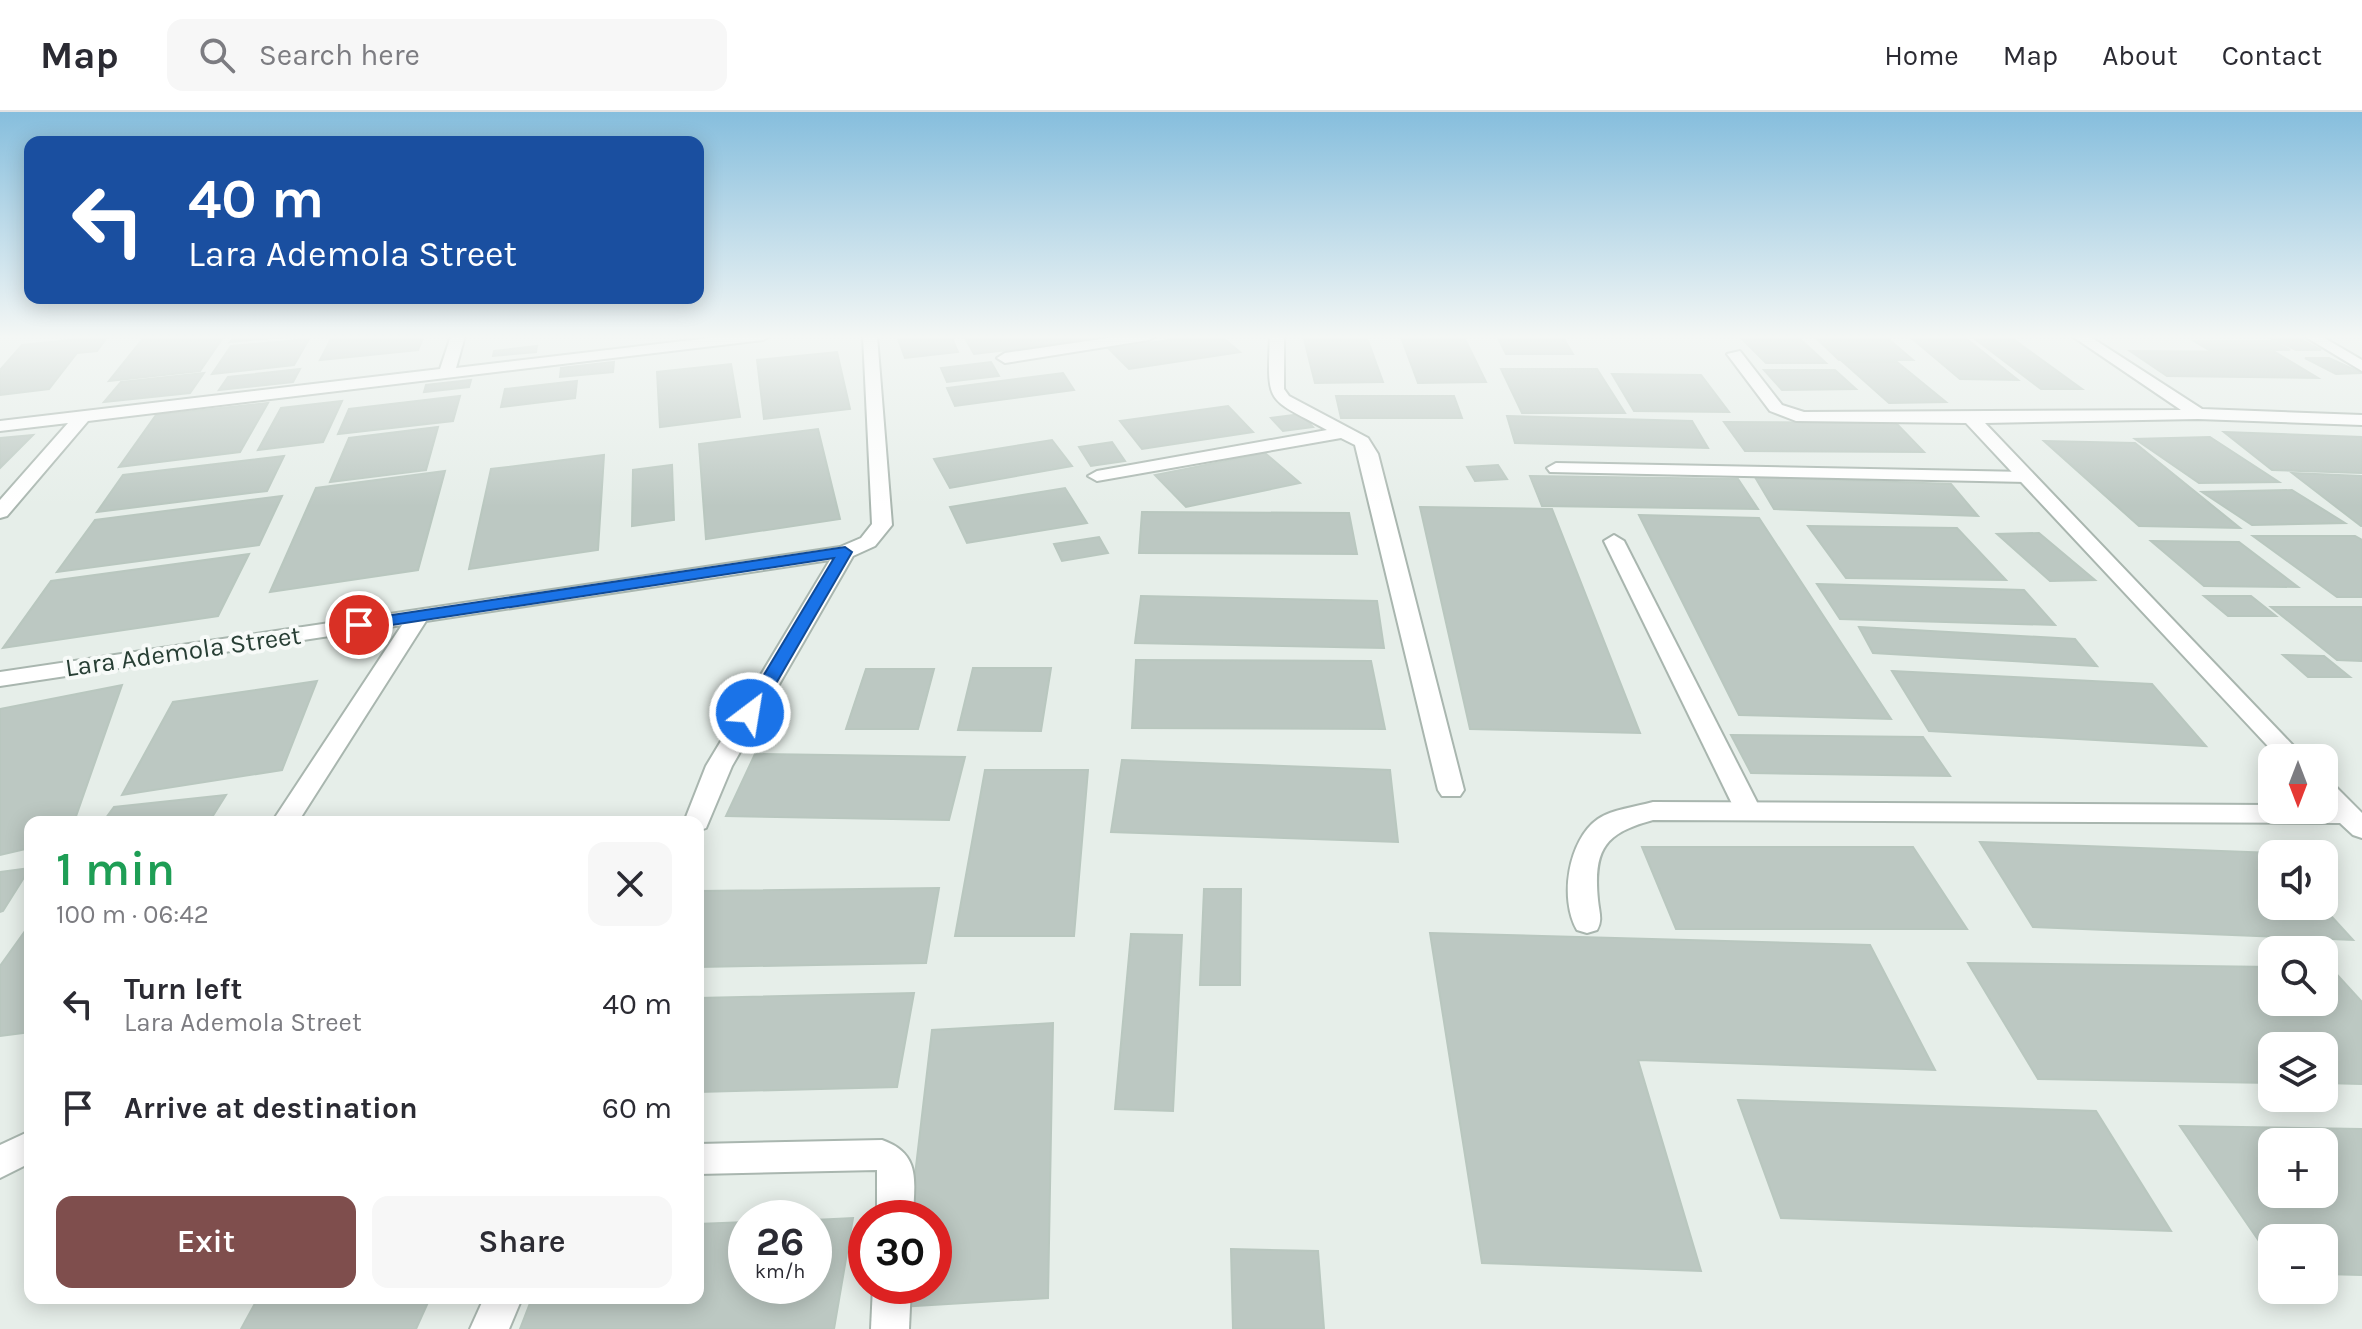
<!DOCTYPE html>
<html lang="en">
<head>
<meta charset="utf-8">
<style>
	body { margin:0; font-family:Karla,sans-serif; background:#f7f7f7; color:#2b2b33; height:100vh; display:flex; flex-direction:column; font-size:30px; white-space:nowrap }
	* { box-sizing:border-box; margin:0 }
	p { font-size:26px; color:#7c7c81 }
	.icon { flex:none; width:44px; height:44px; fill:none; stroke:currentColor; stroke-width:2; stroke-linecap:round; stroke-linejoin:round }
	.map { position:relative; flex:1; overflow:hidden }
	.details { position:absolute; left:24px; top:704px; width:680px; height:488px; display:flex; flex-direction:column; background:#fff; border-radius:16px; box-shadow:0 4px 20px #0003 }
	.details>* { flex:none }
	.top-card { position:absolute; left:24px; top:24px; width:680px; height:168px; border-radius:16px; box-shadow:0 4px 20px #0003; background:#1a4fa0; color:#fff; overflow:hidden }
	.needle { width:52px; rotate:180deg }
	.fabs { position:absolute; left:2258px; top:632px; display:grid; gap:16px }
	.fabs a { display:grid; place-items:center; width:80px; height:80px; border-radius:16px; background:#fff; box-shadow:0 4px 20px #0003; font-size:40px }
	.speed { position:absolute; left:728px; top:1088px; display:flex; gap:16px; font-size:40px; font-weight:700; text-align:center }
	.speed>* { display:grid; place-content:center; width:104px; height:104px; border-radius:50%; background:#fff; box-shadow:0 4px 20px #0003; line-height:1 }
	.speed small { font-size:20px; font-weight:400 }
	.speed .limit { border:12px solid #d22; background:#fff; color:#111 }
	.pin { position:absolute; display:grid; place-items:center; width:68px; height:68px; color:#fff; margin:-34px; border:4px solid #fff; border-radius:50%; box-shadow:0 2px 8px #0007 }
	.me { position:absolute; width:88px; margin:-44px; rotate:31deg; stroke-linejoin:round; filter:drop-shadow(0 0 6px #0008) }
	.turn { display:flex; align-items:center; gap:28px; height:168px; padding:0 32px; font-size:36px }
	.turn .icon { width:104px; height:104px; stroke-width:2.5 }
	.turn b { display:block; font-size:56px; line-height:68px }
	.round { display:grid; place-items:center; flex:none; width:84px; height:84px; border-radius:16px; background:#f7f7f7 }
	.headline { display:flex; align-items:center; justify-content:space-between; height:136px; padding:0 32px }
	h1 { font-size:48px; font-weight:600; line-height:60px; color:#1e9e55 }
	.cta { display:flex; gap:16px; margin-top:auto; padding:16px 32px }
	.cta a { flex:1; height:92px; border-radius:16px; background:#7f4e4d; color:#fff; font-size:32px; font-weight:600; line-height:92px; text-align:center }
	.cta a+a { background:#f7f7f7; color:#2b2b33 }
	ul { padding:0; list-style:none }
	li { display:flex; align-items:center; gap:24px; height:104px; padding:0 32px }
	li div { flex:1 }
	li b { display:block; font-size:30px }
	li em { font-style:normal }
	header { display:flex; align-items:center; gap:48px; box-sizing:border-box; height:112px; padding:0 40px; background:#fff; border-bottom:2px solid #e1e1e2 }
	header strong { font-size:38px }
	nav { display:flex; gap:44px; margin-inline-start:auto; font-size:28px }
	.search { width:560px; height:72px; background:#f7f7f7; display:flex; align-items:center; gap:20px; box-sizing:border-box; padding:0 28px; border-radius:16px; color:#7c7c81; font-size:30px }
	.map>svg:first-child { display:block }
	.building { fill:#bcc8c2; stroke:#b9c7bf; stroke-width:2; fill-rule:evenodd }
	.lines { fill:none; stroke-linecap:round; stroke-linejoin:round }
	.service-casing { stroke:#a9b6af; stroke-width:4 }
	.minor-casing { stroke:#a9b6af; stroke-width:4 }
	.service { fill:#fff; fill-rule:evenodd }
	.minor { fill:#fff; fill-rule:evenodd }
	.route { fill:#1a73e8; stroke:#114b97; stroke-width:2 }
	.labels { text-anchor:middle; stroke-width:8; stroke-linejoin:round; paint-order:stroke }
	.street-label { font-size:26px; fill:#273e34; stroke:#f7faf8 }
</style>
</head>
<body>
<header>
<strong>Map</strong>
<div class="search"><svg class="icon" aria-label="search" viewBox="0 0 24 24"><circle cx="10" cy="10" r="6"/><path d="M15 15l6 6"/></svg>Search here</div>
<nav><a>Home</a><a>Map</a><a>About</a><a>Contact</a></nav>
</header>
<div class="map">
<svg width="2362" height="1217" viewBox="0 0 2362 1217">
	<rect width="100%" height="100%" fill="#e6eee9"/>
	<g class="building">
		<path d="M108,224L97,239L77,241L49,277L0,283V258L22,233Z"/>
		<path d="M145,224H224L200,259L109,269Z"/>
		<path d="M235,224H294L230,230Z"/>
		<path d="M424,224L418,238L320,248L332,225Z"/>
		<path d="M897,224H951L958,240L905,246Z"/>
		<path d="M964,224H1095L1097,227L974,242Z"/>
		<path d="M1195,224H1221L1240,240L1129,257L1109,237Z"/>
		<path d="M1497,224H1562L1573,242H1506Z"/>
		<path d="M1739,224H1797L1826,251H1766Z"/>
		<path d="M1814,224H1885L1913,248H1839Z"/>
		<path d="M1909,224H1963L2018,268L1960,267Z"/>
		<path d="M1971,224H2009L2082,277H2041Z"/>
		<path d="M1401,225H1464L1486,270L1418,271Z"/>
		<path d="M2296,225L2321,238H2296L2271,226Z"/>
		<path d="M1367,226L1383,270L1315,271L1304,227Z"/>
		<path d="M309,227L294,253L212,262L231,234Z"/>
		<path d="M2194,229H2273L2290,238H2209Z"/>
		<path d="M537,234L536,240L493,244L494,239Z"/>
		<path d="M2130,239L2275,240L2318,266L2167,264Z"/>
		<path d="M837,240L850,297L764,307L757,248Z"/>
		<path d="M2305,246H2329L2362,261L2336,262Z"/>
		<path d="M614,250L613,260L560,265L561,256Z"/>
		<path d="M991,250L999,264L947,270L941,256Z"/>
		<path d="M1843,250H1897L1946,290L1889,291Z"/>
		<path d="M731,252L740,305L660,315L657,260Z"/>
		<path d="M300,257L293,270L219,278L228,265Z"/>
		<path d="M1501,257H1597L1625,301H1522Z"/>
		<path d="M1764,258H1835L1856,277L1782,278Z"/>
		<path d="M204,261L190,281L104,290L121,270Z"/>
		<path d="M1063,261L1074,278L955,294L947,276Z"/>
		<path d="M1612,262L1701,263L1729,300L1634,299Z"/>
		<path d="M471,268L469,275L424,280L426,273Z"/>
		<path d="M577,269L575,286L501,295L505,277Z"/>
		<path d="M460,284L453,309L338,322L349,297Z"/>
		<path d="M1336,284H1454L1462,306H1341Z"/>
		<path d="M342,289L323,330L258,338L281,296Z"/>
		<path d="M268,291L240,340L119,355L156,303Z"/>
		<path d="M1228,294L1253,320L1142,337L1120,309Z"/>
		<path d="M1301,302L1313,315L1283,319L1271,306Z"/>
		<path d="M1507,304L1692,309L1708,336L1515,331Z"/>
		<path d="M1724,310L1896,311L1924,340L1745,339Z"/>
		<path d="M438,315L426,358L330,370L349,326Z"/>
		<path d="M818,317L840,407L706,427L699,332Z"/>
		<path d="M2224,320L2362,325V361L2272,358Z"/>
		<path d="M33,323L0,356V326Z"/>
		<path d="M2210,325L2279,370L2199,371L2135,327Z"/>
		<path d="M1052,328L1072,354L950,376L934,347Z"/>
		<path d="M2044,329L2135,331L2240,416L2139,414Z"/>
		<path d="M1112,330L1125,349L1091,354L1079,335Z"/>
		<path d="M1265,341L1300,371L1186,395L1155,363Z"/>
		<path d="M604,343L598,438L469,457L491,357Z"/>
		<path d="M284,344L267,379L97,400L123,363Z"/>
		<path d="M672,353L674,408L632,414L633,358Z"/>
		<path d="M1498,353L1507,367L1475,369L1467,355Z"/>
		<path d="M445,359L418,458L270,480L316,376Z"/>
		<path d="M2292,361L2362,364V414H2361Z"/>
		<path d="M1530,364L1738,367L1758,397L1542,394Z"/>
		<path d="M1755,365L1951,372L1978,404L1774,397Z"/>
		<path d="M1065,376L1087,411L967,431L950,395Z"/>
		<path d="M2292,378L2345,411L2252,413L2202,380Z"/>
		<path d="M282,384L259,433L57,460L95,408Z"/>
		<path d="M1420,395L1552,397L1640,621L1470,617Z"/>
		<path d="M1142,400L1349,401L1357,442L1139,441Z"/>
		<path d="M1639,403L1759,406L1891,607L1739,603Z"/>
		<path d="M1808,414L1957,416L2006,468L1846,466Z"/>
		<path d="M2039,421L2095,468L2050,469L1997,422Z"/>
		<path d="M2253,424H2355L2362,428V485H2337Z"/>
		<path d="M1099,425L1108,441L1062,449L1054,432Z"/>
		<path d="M2151,429L2239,430L2298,475L2204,474Z"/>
		<path d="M249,442L218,504L3,536L51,469Z"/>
		<path d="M1817,472L2024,478L2055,513L1840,507Z"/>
		<path d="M1141,484L1377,489L1384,536L1135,531Z"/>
		<path d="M2204,484H2251L2276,504H2228Z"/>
		<path d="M2271,495H2362V549L2337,548Z"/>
		<path d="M1859,515L2075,527L2097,554L1873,541Z"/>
		<path d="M2283,543L2324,544L2350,565H2308Z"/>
		<path d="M1136,548L1371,549L1385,617L1132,616Z"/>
		<path d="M973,556H1051L1041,619L958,618Z"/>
		<path d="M866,557H934L918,617H846Z"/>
		<path d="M1892,559L2152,572L2206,634L1929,619Z"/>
		<path d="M317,569L282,658L122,683L173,590Z"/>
		<path d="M122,573L74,710H30V736L0,743V597Z"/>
		<path d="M1731,623L1923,625L1950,664L1751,661Z"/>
		<path d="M755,642L965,645L949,708L726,704Z"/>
		<path d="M1122,648L1390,658L1398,730L1111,720Z"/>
		<path d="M985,658H1088L1074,824H955Z"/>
		<path d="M226,683L209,710H103L114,695Z"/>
		<path d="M1980,730L2274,741L2272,794H2322L2353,828L2033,815Z"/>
		<path d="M1642,735H1913L1967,817H1676Z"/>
		<path d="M30,756L3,799L0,800V760Z"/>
		<path d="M939,776L926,851L698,855L700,779Z"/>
		<path d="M1204,777H1241L1240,873H1200Z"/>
		<path d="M30,812V920L0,924V854Z"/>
		<path d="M1430,821L1870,833L1935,958L1638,948L1701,1159L1482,1151Z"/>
		<path d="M1131,822L1182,823L1173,999L1115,997Z"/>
		<path d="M1968,851L2272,855V890H2324V856H2331L2362,890V972L2324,971V934H2272V971L2038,967Z"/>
		<path d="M914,881L897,975L698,980V886Z"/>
		<path d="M1053,911L1048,1186L900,1195L902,1174H934V1106H910L932,918Z"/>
		<path d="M1738,988L2096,999L2171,1119L1781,1106Z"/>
		<path d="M2180,1014L2362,1017V1163L2324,1162V1126H2272V1148ZM2272,1030H2324V1082H2272Z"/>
		<path d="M853,1106L834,1217H520L532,1186H698V1112L746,1110V1174H814V1108Z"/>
		<path d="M1231,1137L1318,1139L1324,1217H1233Z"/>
		<path d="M258,1186H430L416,1217H241Z"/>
	</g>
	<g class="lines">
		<g class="service-casing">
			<g id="service">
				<path d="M1121,224H1156L1149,228L1005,251L997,246L1005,241Z"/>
				<path d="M1556,351L2027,360L2036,365L2027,370L1550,360L1547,356Z"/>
				<path d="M1614,423L1624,429L1762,700L1758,706H1740L1736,700L1604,429Z"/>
			</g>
		</g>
		<g class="minor-casing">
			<g id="minor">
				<path d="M451,224H465L456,256L726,224H770L763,228L88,309L7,404L0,406V388L68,311L0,319V309L440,257Z"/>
				<path d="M863,224H877L892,413L875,434L853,444L732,654L706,716L698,719V710H684L706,654L830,448L426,509L298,710H272L402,513L0,574V560L840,435L861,426L872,412Z"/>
				<path d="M1270,224H1284V277L1289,284L1368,326L1378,342L1464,678L1460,684H1442L1438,678L1355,333L1341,326L1097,369L1088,364L1097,359L1327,318C1267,285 1267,295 1270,224Z"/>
				<path d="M2072,224H2089L2202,297L2362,303V313L2198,307L1985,311L2305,646H2279L1966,311L1796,309L1770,299L1727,242L1740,239L1782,293L1804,300L2181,298Z"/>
				<path d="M2304,224H2321L2362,248V259Z"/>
				<path d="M2324,670L2333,672L2362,701V726L2353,723L2340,711L1653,708C1605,721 1593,737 1598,788C1599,800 1603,808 1597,818L1587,821L1577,818C1559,787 1568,728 1598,707C1613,697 1636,695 1653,690L2272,693V698H2324Z"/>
				<path d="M30,1019V1051L0,1066V1033Z"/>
				<path d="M882,1028C922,1042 914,1070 913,1106H877V1058L698,1062V1032Z"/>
				<path d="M873,1174H911L909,1217H871Z"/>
				<path d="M484,1186H522L509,1217H470Z"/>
			</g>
		</g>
		<use href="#service" class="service"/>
		<use href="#minor" class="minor"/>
	</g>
	<linearGradient id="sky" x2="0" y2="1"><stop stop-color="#86bedd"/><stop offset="0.57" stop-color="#f4f7f5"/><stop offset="1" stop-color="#f4f7f5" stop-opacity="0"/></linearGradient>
	<rect width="2362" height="394" fill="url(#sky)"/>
	<path class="route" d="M845,435L852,440L759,601L750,607L741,601L834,446L359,518L351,513L359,508Z"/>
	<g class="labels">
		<g class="street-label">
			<text transform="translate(183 539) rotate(-8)" y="9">Lara Ademola Street</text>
		</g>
	</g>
</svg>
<div class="fabs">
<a><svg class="needle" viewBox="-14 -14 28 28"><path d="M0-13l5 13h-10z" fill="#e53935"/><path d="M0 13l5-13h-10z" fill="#7c7c81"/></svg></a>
<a><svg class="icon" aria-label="sound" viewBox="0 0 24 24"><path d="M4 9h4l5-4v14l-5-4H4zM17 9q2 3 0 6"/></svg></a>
<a><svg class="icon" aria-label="search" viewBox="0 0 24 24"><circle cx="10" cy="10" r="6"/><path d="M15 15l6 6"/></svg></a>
<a><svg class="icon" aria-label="layers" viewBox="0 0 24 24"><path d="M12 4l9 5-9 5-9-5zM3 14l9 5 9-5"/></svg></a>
<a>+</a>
<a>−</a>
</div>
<div class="speed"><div>26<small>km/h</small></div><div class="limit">30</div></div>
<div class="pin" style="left:359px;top:513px;background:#d93025"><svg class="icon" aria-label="arrive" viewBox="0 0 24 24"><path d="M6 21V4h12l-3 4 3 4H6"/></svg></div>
<svg class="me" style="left:750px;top:601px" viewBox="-20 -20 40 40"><circle r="17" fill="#1a73e8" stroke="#fff" stroke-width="3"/><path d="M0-11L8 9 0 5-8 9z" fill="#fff"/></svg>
<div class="top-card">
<div class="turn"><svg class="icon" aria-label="left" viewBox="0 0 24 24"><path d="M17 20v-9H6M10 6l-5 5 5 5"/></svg><div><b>40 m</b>Lara Ademola Street</div></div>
</div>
<section class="details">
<div class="headline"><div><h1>1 min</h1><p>100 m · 06:42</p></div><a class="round"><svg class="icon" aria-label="close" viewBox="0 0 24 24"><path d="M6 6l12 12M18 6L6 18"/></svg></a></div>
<ul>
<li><svg class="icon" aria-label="left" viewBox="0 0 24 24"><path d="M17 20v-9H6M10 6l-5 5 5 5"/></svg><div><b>Turn left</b><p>Lara Ademola Street</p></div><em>40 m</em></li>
<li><svg class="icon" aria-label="arrive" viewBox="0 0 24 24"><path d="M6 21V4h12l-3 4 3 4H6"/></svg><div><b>Arrive at destination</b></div><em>60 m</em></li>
</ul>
<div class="cta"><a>Exit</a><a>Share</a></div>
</section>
</div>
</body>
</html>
